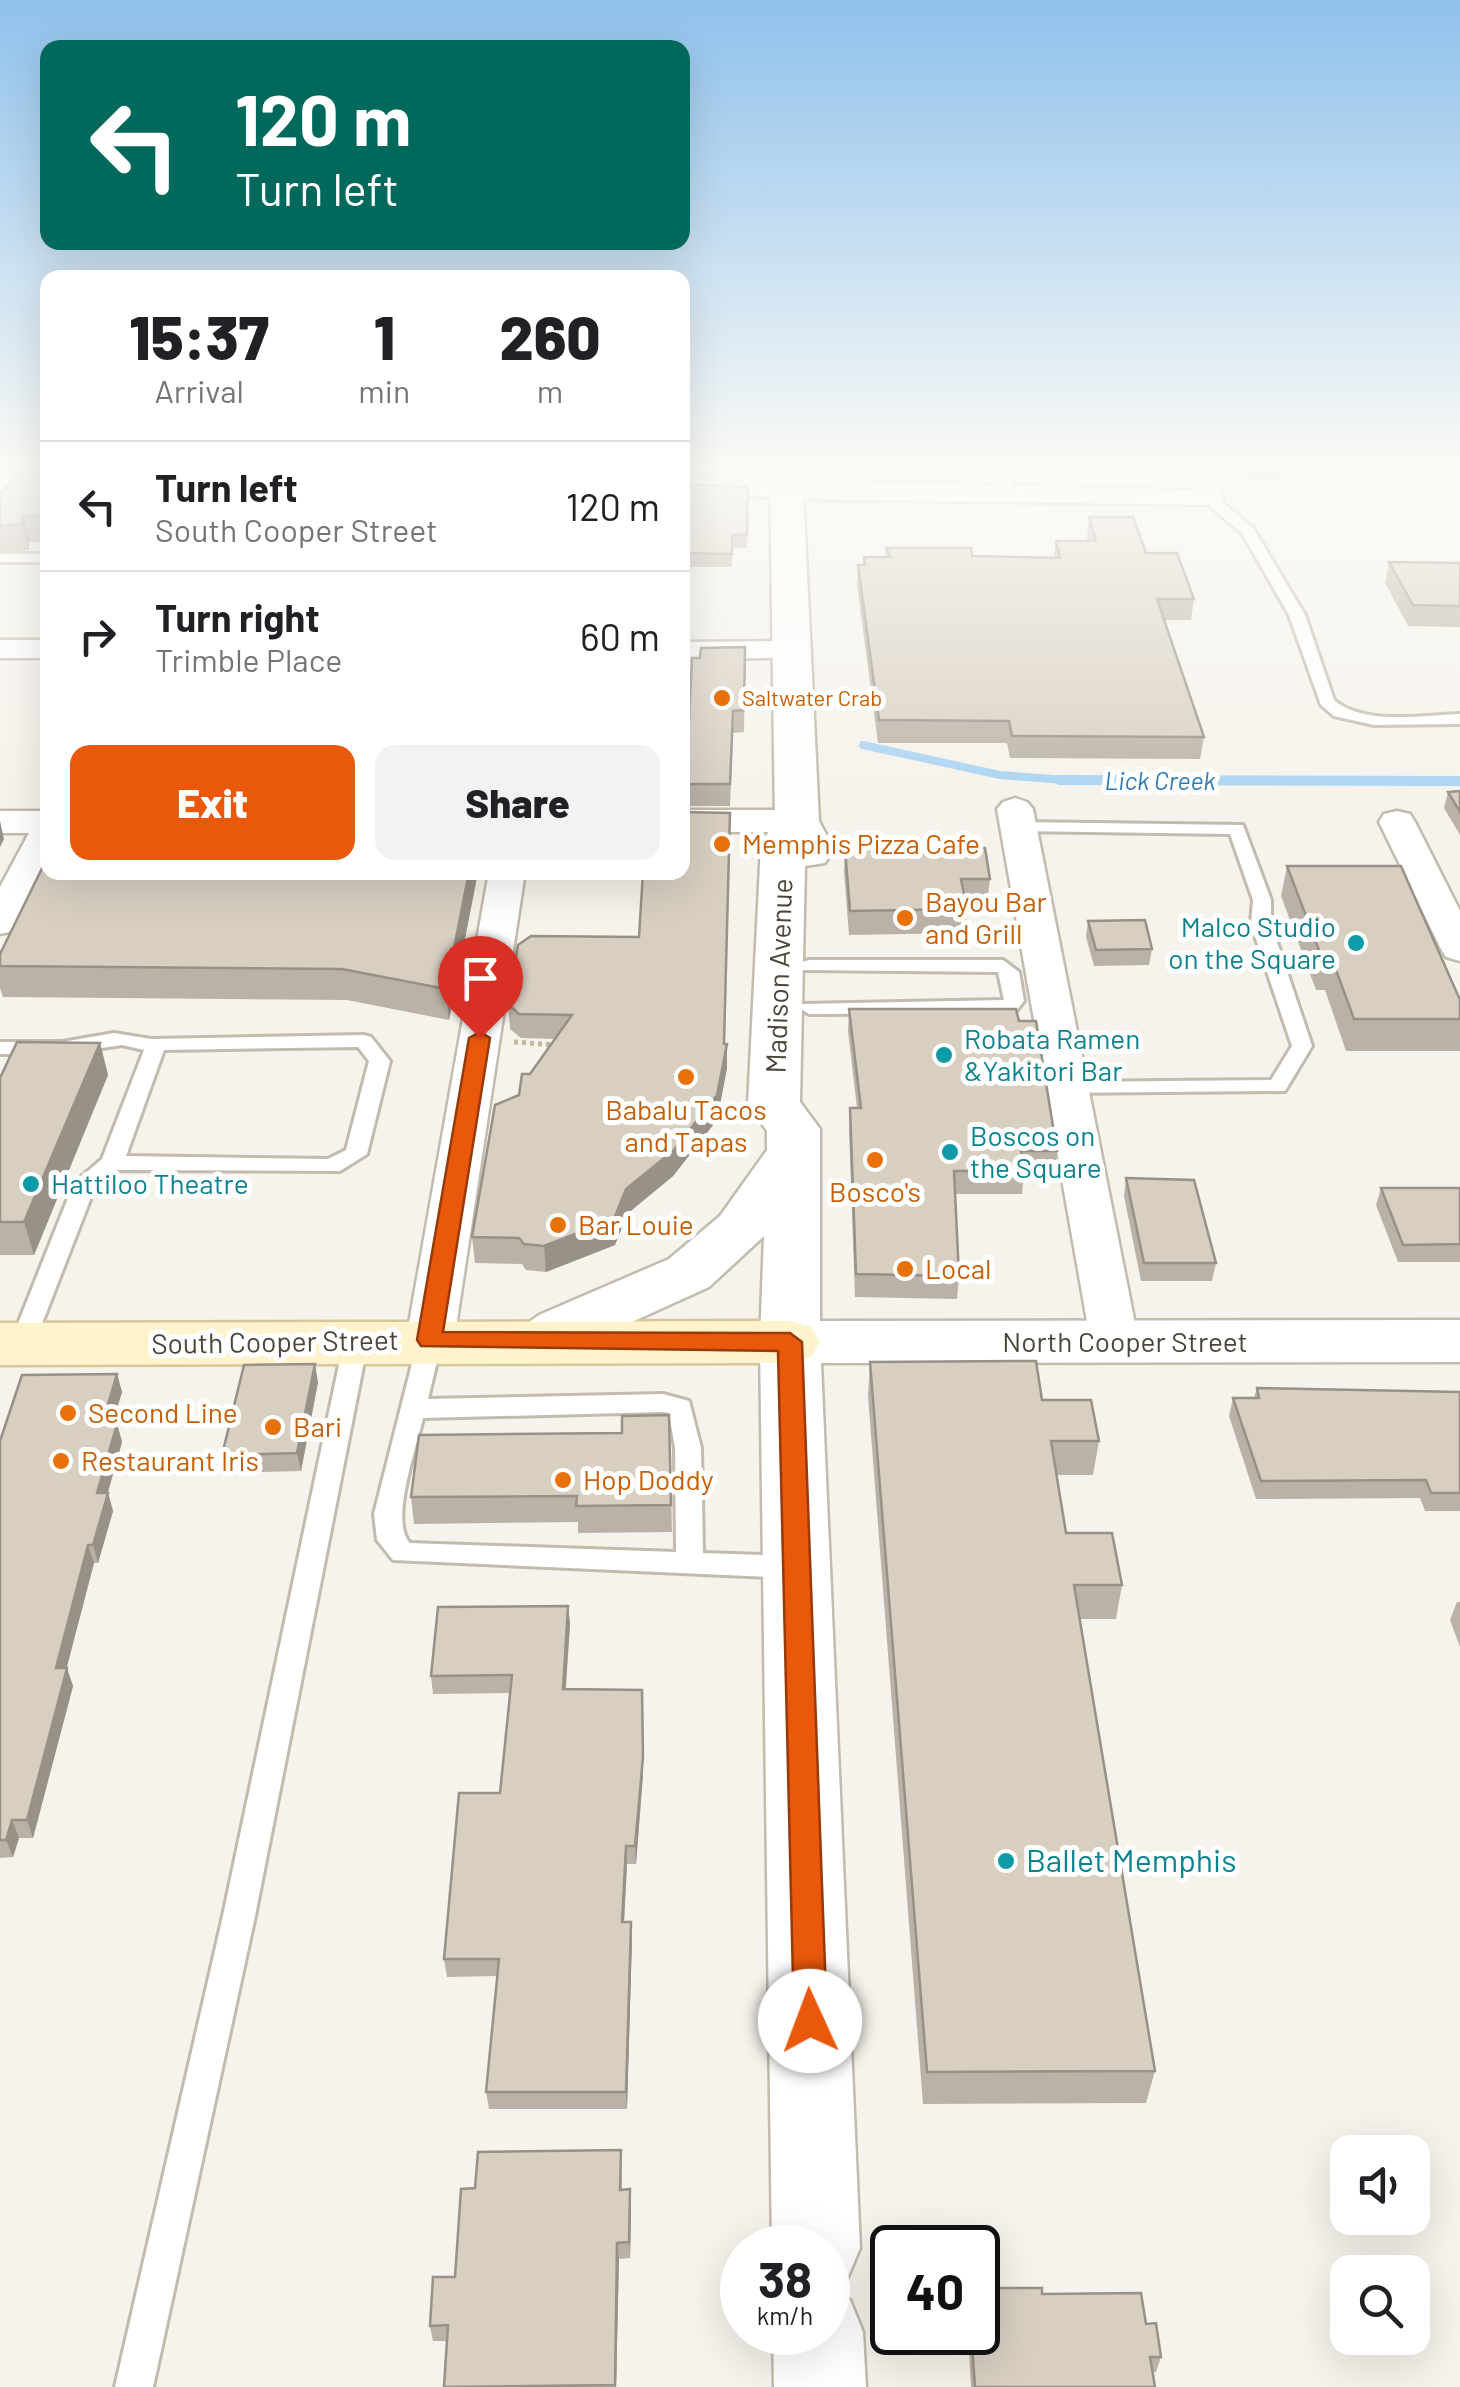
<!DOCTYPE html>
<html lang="en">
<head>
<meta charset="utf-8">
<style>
	body { margin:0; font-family:Barlow,sans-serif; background:#f2f2f2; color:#202124; height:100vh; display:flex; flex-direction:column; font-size:38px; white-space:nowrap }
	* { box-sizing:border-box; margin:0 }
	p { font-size:32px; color:#757577 }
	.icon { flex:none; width:55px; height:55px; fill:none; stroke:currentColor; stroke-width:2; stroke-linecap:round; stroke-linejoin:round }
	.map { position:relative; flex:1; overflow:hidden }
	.details { position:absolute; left:40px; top:270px; width:650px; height:610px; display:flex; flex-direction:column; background:#fff; border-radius:20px; box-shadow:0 10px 40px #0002 }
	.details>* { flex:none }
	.guide { position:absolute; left:40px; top:40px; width:650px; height:210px; border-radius:20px; box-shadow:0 10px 40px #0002; background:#00695c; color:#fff; overflow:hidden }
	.fabs { position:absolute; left:1330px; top:2135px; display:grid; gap:20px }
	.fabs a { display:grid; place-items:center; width:100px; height:100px; border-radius:20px; background:#fff; box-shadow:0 10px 40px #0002; font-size:50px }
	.speed { position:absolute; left:720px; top:2225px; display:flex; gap:20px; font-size:50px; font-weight:700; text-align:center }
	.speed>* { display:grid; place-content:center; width:130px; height:130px; border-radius:50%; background:#fff; box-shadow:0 10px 40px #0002; line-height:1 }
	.speed small { font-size:25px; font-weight:400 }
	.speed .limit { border:5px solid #111; border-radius:15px; background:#fff; color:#111 }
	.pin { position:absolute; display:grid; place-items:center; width:85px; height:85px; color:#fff; margin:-102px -42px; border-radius:50% 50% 50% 0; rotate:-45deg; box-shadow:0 0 10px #0007 }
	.pin .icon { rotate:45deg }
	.me { position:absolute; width:110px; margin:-55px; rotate:358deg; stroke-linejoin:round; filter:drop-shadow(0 0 8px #0008) }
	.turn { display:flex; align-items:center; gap:35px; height:210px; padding:0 30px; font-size:45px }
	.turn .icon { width:130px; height:130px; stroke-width:2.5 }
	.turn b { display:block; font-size:70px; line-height:85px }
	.eta { display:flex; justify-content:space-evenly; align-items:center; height:170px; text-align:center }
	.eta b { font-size:60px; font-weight:800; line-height:70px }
	.action { display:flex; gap:20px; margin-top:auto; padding:20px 30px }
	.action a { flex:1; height:115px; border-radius:20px; background:#ea580c; color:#fff; font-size:40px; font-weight:800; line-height:115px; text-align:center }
	.action a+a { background:#f2f2f2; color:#202124 }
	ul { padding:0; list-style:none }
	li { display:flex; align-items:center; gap:30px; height:130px; padding:0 30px; border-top:2px solid #e0e0e0 }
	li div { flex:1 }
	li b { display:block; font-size:38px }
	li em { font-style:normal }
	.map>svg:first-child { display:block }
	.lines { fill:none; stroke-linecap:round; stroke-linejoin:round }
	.stream-far1 { stroke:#a9d4f2; stroke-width:8 }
	.stream { stroke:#a9d4f2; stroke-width:10 }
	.service-casing { stroke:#c2bbae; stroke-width:6 }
	.minor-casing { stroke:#c2bbae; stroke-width:5 }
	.tertiary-casing { stroke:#c2bbae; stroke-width:5 }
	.secondary-casing { stroke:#d6c79b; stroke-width:5 }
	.path { stroke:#c4b79f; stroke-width:5; stroke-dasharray:4 4; stroke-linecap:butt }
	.service { fill:#fff; fill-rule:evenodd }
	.minor { fill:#fff; fill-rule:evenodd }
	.tertiary { fill:#fff; fill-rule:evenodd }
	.secondary { fill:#fff3cd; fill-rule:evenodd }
	.wall { fill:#bab2a6 }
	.shaded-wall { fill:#979187 }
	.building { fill:#d8cfc1; stroke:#979187; stroke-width:2.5 }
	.route { fill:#ea580c; stroke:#983908; stroke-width:2.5 }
	.food-dot { fill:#e8710a; stroke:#fff; stroke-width:4 }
	.culture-dot { fill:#0f9aa8; stroke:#fff; stroke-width:4 }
	.labels { text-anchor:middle; stroke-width:10; stroke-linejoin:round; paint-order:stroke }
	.far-food-label { font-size:22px; fill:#c56008; stroke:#fff; text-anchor:start }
	.far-water-label { font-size:25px; font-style:italic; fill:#2e7ab2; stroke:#fff }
	.food-label { font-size:28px; fill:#c56008; stroke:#fff; text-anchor:start }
	.culture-label { font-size:28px; fill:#0d838f; stroke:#fff; text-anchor:start }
	.street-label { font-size:28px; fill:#4b4439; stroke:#fff }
	.near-culture-label { font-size:32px; fill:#0d838f; stroke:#fff; text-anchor:start }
</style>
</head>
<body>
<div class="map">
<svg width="1460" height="2387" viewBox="0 0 1460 2387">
	<rect width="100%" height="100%" fill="#f6f3ec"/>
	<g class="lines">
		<path class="stream-far1" d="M863,745L1000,775L1065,780L1460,781"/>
		<path class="stream" d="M1059,780L1460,781"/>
		<g class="service-casing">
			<g id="service">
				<path d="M961,470H975L976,497L964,494Z"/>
				<path d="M997,470H1011L1013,498L1001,495Z"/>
				<path d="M1205,496H1215L1253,528L1305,615L1334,700C1365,726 1422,715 1460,714V724L1374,725L1334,716L1321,705L1289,615L1242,533L1205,502Z"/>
				<rect x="0" y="554" width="48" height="8"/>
				<path d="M1019,822L1243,825L1271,900V924L1312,1046L1285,1091L1058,1093L1054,1088L1065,1082L1271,1080L1292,1046L1251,924L1253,900L1230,834L1013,831V823Z"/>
				<path d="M809,960H1003L1019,972L1024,1001L1016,1011L1009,1013L809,1014L799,1008L802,1004L1004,1000L998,972L802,970L799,966L802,962Z"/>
				<path d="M114,1033L151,1039L364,1035L371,1037L390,1061L367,1154L340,1171L117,1170L95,1187L34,1344L31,1350H13L10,1344L74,1183L102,1159L144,1050L122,1045L62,1054H0V1042H62ZM358,1047L369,1061L346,1150L328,1159L126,1156L164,1050Z"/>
				<path d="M430,1332L439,1334L442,1340L428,1399L663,1394L689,1401L701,1448L703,1553L791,1556L801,1559L805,1567L801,1575L791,1578L393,1560L377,1540L374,1514L418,1340L421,1334ZM663,1412L669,1413L675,1448L676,1552L410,1543C389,1522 417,1446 423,1418Z"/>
				<path d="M356,1333L365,1335L368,1341L255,1916L153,2387H115L223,1916L344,1341L347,1335Z"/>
			</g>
		</g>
		<g class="minor-casing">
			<g id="minor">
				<path d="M1185,470H1211L1224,499L1220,505L838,500L682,493V477L1193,490Z"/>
				<path d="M0,474L48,475V491L0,490Z"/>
				<rect x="0" y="640" width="48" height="18"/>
				<path d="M795,641L806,643L811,650L806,657L682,660V642Z"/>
				<path d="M1015,798L1027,802L1033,809L1139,1344L1132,1356L1115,1361L1098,1356L1091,1344L997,809L1003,802Z"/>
				<path d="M682,810H797L810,813L815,821L810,829L797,832H682Z"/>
				<path d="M0,811H48V866L13,931L0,934V887L29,833H0Z"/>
				<path d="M1397,811L1410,814L1415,822L1460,911V961L1446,957L1441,949L1379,822L1384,814Z"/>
				<path d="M489,872H525L454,1340L447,1352L430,1357L413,1352L406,1340Z"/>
			</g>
		</g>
		<g class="tertiary-casing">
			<g id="tertiary">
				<path d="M770,470H802L819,821C827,837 836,847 825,863L805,866L800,1102L820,1129V1321L1460,1320V1362L821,1363L860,2248L847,2279L828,2287V2248H772L760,1342L764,1236L709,1287L581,1345C561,1360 548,1363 524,1356L515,1341L524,1326L539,1315L669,1259L720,1216L767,1150V1131L748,1104L761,845L775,821Z"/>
				<path d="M828,2291L850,2300L863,2332L866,2387H774L773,2332H828Z"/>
			</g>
		</g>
		<g class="secondary-casing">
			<path id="secondary" d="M790,1321L811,1327L820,1342L811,1357L790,1363L0,1365V1323Z"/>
		</g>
		<path class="path" d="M514,1042L556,1045"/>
		<use href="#service" class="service"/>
		<use href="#minor" class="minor"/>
		<use href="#tertiary" class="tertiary"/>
		<use href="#secondary" class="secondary"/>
	</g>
	<g class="wall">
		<path d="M682,470H722L721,474H682Z"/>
		<path d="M818,470H925V479L818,477Z"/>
		<path d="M1074,470H1144L1143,478H1076Z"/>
		<path d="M1240,470H1288L1286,480H1245Z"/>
		<path d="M1372,470H1458L1457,475H1376Z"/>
		<path d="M48,478V542H29V550L0,552V493Z"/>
		<path d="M682,484L748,487L747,548H732V567H682Z"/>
		<path d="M1089,517L1146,553L1194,599L1191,620H1164L1204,737L1200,759L1010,758L1007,743H878L857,585L858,565H864V557H886V548L972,556L1054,558L1056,541H1088L1087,537Z"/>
		<path d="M1389,562L1460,563V627L1408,626L1385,583Z"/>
		<path d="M745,647L744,732L733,733L730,806H682V720H689L700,658Z"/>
		<path d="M1460,791V835L1444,808L1448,792Z"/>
		<path d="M845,848L990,879L987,902L966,903L967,909L965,933L849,935L844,872Z"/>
		<path d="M1287,866L1460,1000V1051H1346L1325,990H1316L1281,896Z"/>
		<path d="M478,872L449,1020L347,1000L3,997L0,988V954Z"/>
		<path d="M1088,921L1152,949L1149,965L1094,966L1086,937Z"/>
		<path d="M518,945L724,1044L727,1068L717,1120L673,1176L627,1214L615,1245L546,1272L526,1270L522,1264L475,1263L472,1237L519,1095L530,1074L555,1039L521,1038L510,1029L508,1004Z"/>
		<path d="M849,1009L1019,1021L1057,1151L1054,1174H1024L1022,1194H955L959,1276L957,1299L855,1297L849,1131L850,1108H857L848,1031Z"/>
		<path d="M100,1043L108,1075L34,1255H0V1078Z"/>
		<path d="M1126,1178L1216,1263L1212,1281H1141L1124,1196Z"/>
		<path d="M1381,1188H1460V1262H1398L1376,1205Z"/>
		<path d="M870,1362L1099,1441L1093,1475H1057L1066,1533L1122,1585L1116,1619H1080L1155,2071L1146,2103L923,2104L868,1396Z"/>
		<path d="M117,1374L122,1392L112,1424H117L122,1442L108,1493L113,1511L98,1563H94L66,1668L73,1686L33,1838H19L13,1857L0,1858V1441Z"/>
		<path d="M318,1382L301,1471L226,1473L222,1455Z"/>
		<path d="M1257,1388L1460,1392V1511H1425L1420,1498L1256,1499L1229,1416L1233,1398H1254Z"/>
		<path d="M669,1415L672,1532L578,1533V1522L414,1524L411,1497L622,1433Z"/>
		<path d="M1457,1602H1460V1647L1450,1620Z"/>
		<path d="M568,1606L570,1624L566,1689L643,1774L636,1864H627L624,1922H631L632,1939L627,2109H489L486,2092L497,1976L447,1977L444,1959L500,1793L510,1693L433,1694L431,1676Z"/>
		<path d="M621,2150L622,2190L631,2206L630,2258L619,2259L616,2387H444L447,2341H433L430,2326L455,2277L475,2188Z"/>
		<path d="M1042,2294L1146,2324L1161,2357L1156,2372L1153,2373L1155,2387H971L968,2332H978Z"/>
	</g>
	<g class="shaded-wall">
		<path d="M23,516L29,542V550L23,524Z"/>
		<path d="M0,821L4,839L0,847Z"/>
		<path d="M469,872H478L449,1020L446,989Z"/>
		<path d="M100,1043L108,1075L34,1255L24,1222Z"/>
		<path d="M727,1044V1068L717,1120L673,1176L627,1214L615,1245L546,1272L544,1246L626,1189L724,1058Z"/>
		<path d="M315,1364L318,1382L301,1471L297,1453Z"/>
		<path d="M117,1374L122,1392L106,1442L102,1424Z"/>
		<path d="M117,1424L122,1442L102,1511L97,1493Z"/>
		<path d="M108,1493L113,1511L98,1563L93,1545Z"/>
		<path d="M88,1545L94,1563L62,1686L56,1668Z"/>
		<path d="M568,1606L570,1624L564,1707L563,1689Z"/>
		<path d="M67,1668L73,1686L33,1838L27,1820Z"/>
		<path d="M642,1690L643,1774L636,1864L635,1846Z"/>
		<path d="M12,1820L19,1838L13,1857L6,1840Z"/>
		<path d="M626,1846L627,1864L623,1940L622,1922Z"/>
		<path d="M631,1922L632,1939L627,2109L626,2092Z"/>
		<path d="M630,2189L631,2206L630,2258L629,2242Z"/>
		<path d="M617,2243L619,2259L616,2387H615Z"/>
	</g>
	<g class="building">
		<path d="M11,478H48V516H23V524L0,526V493L5,490Z"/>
		<path d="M682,484L748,487L747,535H732V554L682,553Z"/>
		<path d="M1089,517H1133L1146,553H1177L1194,599H1157L1204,737L1012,736L1009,721L879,720L858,565H865L864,557H891L886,548H971L972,556L1060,558L1056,541H1096Z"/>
		<path d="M1389,562L1460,563V606L1413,605Z"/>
		<path d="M745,647L744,710L733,711L730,784H682V720H689L692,658H700L701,648Z"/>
		<path d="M1460,791V812L1448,792Z"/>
		<path d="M682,812L730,813L724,1044H727L717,1095L673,1151L626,1189L614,1219L544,1246L524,1244L519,1238L472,1237L495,1105L519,1095L522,1074H530L572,1015L519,1014L508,1004L518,945L531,936L639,937L643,872H682Z"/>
		<path d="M845,848H985L990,879H961L967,909L850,911Z"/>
		<path d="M48,856V872H469L446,989L342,969L0,966V954Z"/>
		<path d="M1287,866H1401L1460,1000V1019H1354L1332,959L1322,958Z"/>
		<path d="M1145,920L1152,949L1096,950L1088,921Z"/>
		<path d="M849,1009H1016L1019,1021H1036L1057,1151H1021L1025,1171H954L959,1276L856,1274L850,1108H861Z"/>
		<path d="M17,1042L100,1043L24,1222H0V1078Z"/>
		<path d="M1126,1178L1194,1180L1216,1263H1144Z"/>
		<path d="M1381,1188H1460V1244L1403,1245Z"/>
		<path d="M1036,1361L1042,1400H1091L1099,1441H1051L1066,1533H1112L1122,1585H1074L1155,2071L927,2072L870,1362Z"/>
		<path d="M315,1364L297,1453L222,1455L244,1365Z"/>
		<path d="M117,1374L102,1424H117L97,1493H108L93,1545H88L56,1668H67L27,1820H12L6,1840H0V1441L22,1375Z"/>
		<path d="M1257,1388L1460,1392V1493H1431L1426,1480L1261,1481L1233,1398H1259Z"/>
		<path d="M669,1415L671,1505L576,1506L577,1496L411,1497L419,1435L622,1433V1416Z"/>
		<path d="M568,1606L563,1689L642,1690L643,1757L635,1846H626L622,1922H631L626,2092H486L499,1959H444L459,1793H500L512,1675L431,1676L438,1607Z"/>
		<path d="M621,2150L620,2190L630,2189L629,2242L617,2243L615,2385L444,2387L448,2325L430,2326L433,2277H455L461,2189L475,2188L478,2152Z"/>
		<path d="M978,2288H1042V2294L1141,2293L1146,2324L1156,2323L1161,2357H1150L1155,2387H975L971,2332H978Z"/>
	</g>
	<linearGradient id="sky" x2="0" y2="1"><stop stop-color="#8fc1ec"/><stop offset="0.58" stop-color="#fbfaf6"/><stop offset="1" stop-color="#fbfaf6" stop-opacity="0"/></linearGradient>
	<rect width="1460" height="804" fill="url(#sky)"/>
	<path class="route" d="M480,1032L490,1038L443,1332L790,1333L802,1342L827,2021L822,2032L810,2037L798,2032L794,2021L778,1351L421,1346L417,1340L469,1038Z"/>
	<g class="food-dot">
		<circle cx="722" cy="698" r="10"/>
		<circle cx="722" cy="844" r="10"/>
		<circle cx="905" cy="918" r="10"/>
		<circle cx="686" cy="1077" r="10"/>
		<circle cx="875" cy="1160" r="10"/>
		<circle cx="558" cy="1225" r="10"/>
		<circle cx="905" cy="1269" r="10"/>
		<circle cx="68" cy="1413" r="10"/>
		<circle cx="273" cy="1427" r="10"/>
		<circle cx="61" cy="1461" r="10"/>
		<circle cx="563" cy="1480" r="10"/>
	</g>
	<g class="culture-dot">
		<circle cx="1356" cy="943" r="10"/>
		<circle cx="944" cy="1055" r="10"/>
		<circle cx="950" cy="1152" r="10"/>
		<circle cx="31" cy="1184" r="10"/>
		<circle cx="1006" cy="1861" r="10"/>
	</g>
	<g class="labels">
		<g class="far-food-label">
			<text x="742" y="706">Saltwater Crab</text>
		</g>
		<g class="far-water-label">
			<text x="1160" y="790">Lick Creek</text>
		</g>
		<g class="food-label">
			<text x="742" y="854">Memphis Pizza Cafe</text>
			<text x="925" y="912">Bayou Bar<tspan x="925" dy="32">and Grill</tspan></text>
			<text x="686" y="1120" text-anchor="middle">Babalu Tacos<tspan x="686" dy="32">and Tapas</tspan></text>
			<text x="875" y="1202" text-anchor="middle">Bosco's</text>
			<text x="578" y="1235">Bar Louie</text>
			<text x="925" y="1279">Local</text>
			<text x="88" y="1423">Second Line</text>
			<text x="293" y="1437">Bari</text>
			<text x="81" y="1471">Restaurant Iris</text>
			<text x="583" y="1490">Hop Doddy</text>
		</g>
		<g class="culture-label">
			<text x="1336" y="937" text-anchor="end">Malco Studio<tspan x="1336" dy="32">on the Square</tspan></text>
			<text x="964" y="1049">Robata Ramen<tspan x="964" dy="32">&amp;Yakitori Bar</tspan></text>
			<text x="970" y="1146">Boscos on<tspan x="970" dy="32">the Square</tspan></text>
			<text x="51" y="1194">Hattiloo Theatre</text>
		</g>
		<g class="street-label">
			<text transform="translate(779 976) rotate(-88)" y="10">Madison Avenue</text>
			<text transform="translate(275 1342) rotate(-1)" y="10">South Cooper Street</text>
			<text x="1125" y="1352">North Cooper Street</text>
		</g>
		<g class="near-culture-label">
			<text x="1026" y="1872">Ballet Memphis</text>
		</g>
	</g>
</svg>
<div class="fabs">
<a><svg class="icon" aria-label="sound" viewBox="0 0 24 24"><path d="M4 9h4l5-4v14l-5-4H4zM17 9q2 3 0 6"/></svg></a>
<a><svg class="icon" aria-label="search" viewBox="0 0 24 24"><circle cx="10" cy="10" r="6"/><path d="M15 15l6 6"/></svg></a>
</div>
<div class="speed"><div>38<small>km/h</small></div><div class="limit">40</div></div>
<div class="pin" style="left:480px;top:1038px;background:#d93025"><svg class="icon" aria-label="arrive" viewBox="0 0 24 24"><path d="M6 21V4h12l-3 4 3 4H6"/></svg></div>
<svg class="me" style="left:810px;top:2021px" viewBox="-20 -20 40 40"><circle r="19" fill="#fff"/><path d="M0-13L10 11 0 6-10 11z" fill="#ea580c"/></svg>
<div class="guide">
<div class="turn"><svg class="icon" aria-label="left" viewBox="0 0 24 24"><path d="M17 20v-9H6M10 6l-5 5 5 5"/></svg><div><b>120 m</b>Turn left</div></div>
</div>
<section class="details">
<div class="eta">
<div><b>15:37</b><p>Arrival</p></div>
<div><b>1</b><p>min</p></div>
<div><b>260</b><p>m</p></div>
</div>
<ul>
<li><svg class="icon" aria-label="left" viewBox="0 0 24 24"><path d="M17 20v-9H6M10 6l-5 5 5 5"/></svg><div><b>Turn left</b><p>South Cooper Street</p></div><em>120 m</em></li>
<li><svg class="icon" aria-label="right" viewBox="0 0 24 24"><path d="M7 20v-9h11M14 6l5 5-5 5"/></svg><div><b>Turn right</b><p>Trimble Place</p></div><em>60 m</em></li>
</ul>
<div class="action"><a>Exit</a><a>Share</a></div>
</section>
</div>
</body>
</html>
